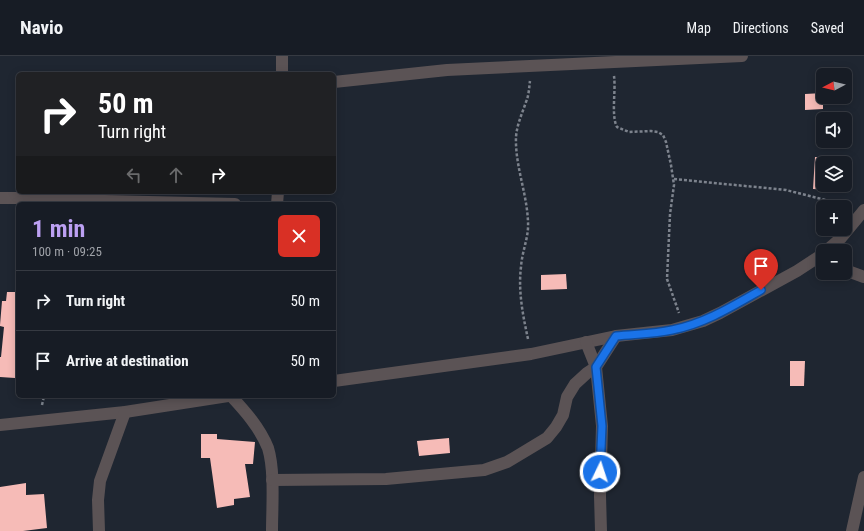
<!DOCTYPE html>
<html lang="en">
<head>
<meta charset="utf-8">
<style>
	body { margin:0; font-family:"Roboto Condensed",sans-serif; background:#20252d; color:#f1f3f6; height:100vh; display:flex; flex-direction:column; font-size:15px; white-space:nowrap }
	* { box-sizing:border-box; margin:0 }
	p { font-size:13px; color:#9ea1a7 }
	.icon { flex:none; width:22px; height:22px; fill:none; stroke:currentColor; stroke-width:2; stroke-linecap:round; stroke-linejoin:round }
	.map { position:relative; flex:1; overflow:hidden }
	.sheet { position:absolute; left:16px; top:146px; width:320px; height:196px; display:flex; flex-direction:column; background:#171c25; border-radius:6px; box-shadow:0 2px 10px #0003,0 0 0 1px #363a42 }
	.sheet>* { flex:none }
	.banner { position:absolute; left:16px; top:16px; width:320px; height:122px; border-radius:6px; box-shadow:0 2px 10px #0003,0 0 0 1px #363a42; background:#202124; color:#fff; overflow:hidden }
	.needle { width:26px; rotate:263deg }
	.buttons { position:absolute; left:816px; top:12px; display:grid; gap:8px }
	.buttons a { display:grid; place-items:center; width:36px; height:36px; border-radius:6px; background:#171c25; box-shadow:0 2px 10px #0003,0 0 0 1px #363a42; font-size:20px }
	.pin { position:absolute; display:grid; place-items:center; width:34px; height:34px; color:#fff; margin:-41px -17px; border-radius:50% 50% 50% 0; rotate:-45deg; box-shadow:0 0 4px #0007 }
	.pin .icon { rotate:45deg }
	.me { position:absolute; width:44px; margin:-22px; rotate:4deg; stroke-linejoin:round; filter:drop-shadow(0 0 3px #0008) }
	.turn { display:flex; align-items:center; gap:14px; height:84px; padding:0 16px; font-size:18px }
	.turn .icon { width:52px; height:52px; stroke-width:2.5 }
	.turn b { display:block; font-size:28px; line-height:34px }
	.lanes { display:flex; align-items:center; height:38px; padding:0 16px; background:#0003; justify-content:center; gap:20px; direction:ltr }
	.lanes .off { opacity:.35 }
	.round { display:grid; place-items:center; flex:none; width:42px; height:42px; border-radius:6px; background:#20252d }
	.head { display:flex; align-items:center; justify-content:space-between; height:68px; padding:0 16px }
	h1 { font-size:24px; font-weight:700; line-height:30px; color:#bca0f2 }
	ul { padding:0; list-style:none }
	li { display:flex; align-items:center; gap:12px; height:60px; padding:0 16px; border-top:1px solid #363a42 }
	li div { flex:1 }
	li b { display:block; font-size:15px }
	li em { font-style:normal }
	header { display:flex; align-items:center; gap:24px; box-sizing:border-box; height:56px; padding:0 20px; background:#171c25; border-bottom:1px solid #363a42 }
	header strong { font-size:19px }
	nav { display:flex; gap:22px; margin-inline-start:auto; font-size:14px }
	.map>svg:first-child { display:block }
	.building { fill:#f6bbb7 }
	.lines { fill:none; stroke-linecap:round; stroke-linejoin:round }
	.path { stroke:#7d838d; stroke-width:2.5; stroke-dasharray:3 2; stroke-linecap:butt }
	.minor { stroke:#5b5355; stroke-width:12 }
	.tertiary { stroke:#5b5355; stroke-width:12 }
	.route-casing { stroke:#114b97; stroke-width:10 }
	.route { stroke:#1a73e8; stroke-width:7 }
</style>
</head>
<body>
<header>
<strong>Navio</strong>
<nav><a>Map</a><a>Directions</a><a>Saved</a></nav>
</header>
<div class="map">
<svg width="864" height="475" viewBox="0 0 864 475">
	<rect width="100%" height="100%" fill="#1f2631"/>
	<g class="building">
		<path d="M823,37V53L805,54V38Z"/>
		<path d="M815,101L834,102V107H823V129H833L832,134L813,133Z"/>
		<path d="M566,218L567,233L541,234V219Z"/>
		<path d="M7,236H18V293L15,322L0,321V301H1L4,271L0,270V269L2,245H6Z"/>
		<path d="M790,305H805L804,330H790Z"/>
		<path d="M201,378H217V383L255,386L253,408H245L250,441L234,443V449L217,452L210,402H201Z"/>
		<path d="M449,382L450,397L419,400L417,385Z"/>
		<path d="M26,427V439L44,438L47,472L23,475H0V431Z"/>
	</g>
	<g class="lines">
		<g class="path">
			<path d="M614,20C616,35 611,60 617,71L629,76L651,75L658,76L663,79L666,86L671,109L674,129L670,158L667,223L679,257"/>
			<path d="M674,123L786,134L849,150"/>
			<path d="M528,283C523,260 518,235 521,211C522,195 529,181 528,166C527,137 515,110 516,81C517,68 522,58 526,46C529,39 529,32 530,25"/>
			<path d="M42,349L44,340"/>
		</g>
		<g class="minor">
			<path d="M282,0V18"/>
			<path d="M334,26L447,14L742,0"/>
			<path d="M0,142H35L105,145L235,148"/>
			<path d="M277,148L278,136"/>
			<path d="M826,195L841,182L864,154"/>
			<path d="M845,214L864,221"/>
			<path d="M334,325L531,298L616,280L672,274L703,265L720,257L797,215L823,198"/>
			<path d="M231,340C245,355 260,372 268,392C275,415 272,451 272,475"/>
			<path d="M0,369L125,356L228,340"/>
			<path d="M272,424L386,423L484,414L507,406L547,382L556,371L563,359L567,341L575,328L587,317L596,311L586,286"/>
			<path d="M99,475L98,444L100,425L125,356"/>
			<path d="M601,475L600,440L602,370L596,311L616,280"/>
		</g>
		<path class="tertiary" d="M852,475L864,421"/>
	</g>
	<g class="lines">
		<g class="route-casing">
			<path id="route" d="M600,416L602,370L596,311L616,280C635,278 654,278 672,274C704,268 733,250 761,234"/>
		</g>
		<use href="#route" class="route"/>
	</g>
</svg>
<div class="buttons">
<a><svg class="needle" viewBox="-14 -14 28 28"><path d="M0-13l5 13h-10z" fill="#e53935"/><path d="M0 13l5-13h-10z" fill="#9ea1a7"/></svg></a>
<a><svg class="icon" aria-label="sound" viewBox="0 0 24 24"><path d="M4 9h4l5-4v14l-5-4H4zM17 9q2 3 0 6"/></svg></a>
<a><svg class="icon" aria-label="layers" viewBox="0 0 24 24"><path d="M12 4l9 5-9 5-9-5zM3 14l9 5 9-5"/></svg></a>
<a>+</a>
<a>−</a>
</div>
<div class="pin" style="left:761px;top:234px;background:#d93025"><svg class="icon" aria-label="arrive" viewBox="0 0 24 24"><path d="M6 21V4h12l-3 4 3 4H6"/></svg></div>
<svg class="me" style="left:600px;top:416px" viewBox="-20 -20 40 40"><circle r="17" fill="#1a73e8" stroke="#fff" stroke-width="3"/><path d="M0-11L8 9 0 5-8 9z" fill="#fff"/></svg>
<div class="banner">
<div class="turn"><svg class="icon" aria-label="right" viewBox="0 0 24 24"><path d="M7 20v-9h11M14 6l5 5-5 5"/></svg><div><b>50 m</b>Turn right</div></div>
<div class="lanes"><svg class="icon off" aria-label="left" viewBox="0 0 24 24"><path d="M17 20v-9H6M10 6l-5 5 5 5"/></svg><svg class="icon off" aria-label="ahead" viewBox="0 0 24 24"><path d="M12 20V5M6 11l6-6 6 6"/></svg><svg class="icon" aria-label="right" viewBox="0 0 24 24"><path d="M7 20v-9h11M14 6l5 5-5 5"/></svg></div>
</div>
<section class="sheet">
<div class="head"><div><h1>1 min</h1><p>100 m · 09:25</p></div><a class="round" style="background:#d93025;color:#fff"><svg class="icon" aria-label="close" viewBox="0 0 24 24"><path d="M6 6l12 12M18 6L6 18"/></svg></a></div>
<ul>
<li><svg class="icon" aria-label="right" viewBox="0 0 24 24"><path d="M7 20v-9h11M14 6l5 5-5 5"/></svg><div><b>Turn right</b></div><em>50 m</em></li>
<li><svg class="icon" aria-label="arrive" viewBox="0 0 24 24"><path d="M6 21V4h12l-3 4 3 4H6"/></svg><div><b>Arrive at destination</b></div><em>50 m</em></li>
</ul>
</section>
</div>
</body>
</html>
